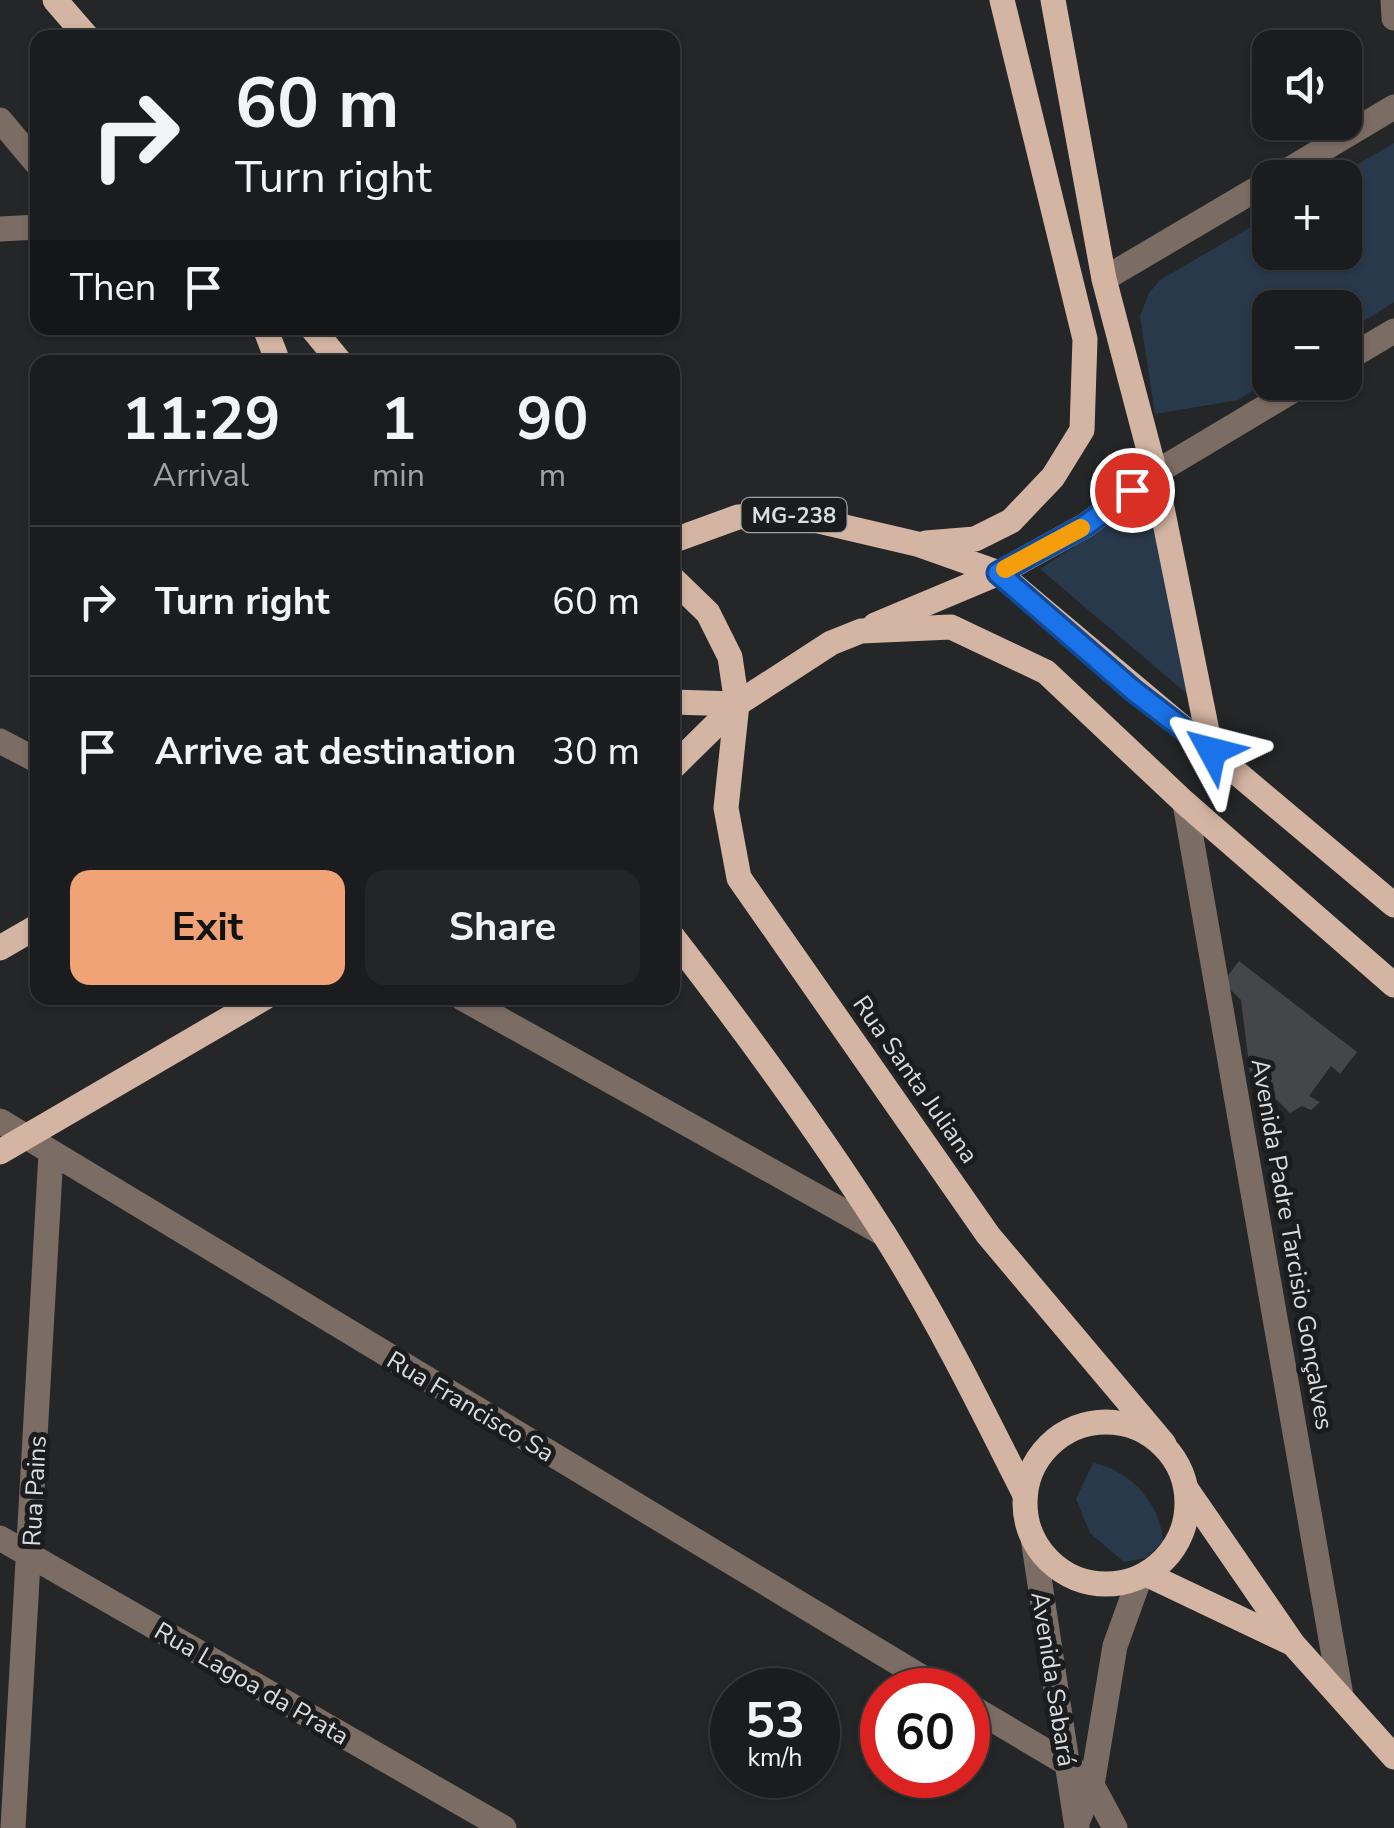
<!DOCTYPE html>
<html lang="en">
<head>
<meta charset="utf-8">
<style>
	body { margin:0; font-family:"Nunito Sans",sans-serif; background:#242527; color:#f1f3f6; height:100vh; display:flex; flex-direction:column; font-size:38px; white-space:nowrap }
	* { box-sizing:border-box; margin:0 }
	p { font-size:32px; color:#a0a1a4 }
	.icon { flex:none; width:55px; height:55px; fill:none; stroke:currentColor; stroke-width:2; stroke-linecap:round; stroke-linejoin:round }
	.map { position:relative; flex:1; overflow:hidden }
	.sheet { position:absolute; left:30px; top:355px; width:650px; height:650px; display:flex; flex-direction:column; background:#1b1c1e; border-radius:20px; box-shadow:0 2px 8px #0004,0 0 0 2px #393a3c }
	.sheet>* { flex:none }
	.hud { position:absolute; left:30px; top:30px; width:650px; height:305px; border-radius:20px; box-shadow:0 2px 8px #0004,0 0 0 2px #393a3c; background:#1b1c1e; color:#f1f3f6; overflow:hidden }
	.controls { position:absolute; left:1252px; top:30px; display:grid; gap:20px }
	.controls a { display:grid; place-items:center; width:110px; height:110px; border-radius:20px; background:#1b1c1e; box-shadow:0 2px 8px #0004,0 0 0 2px #393a3c; font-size:50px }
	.speed { position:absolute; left:710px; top:1668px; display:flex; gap:20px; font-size:50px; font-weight:700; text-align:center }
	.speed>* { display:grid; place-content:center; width:130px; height:130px; border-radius:50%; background:#1b1c1e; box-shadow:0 2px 8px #0004,0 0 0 2px #393a3c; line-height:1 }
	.speed small { font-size:25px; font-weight:400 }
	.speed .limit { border:15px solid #d22; background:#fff; color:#111 }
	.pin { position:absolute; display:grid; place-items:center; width:85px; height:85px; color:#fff; margin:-42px; border:5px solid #fff; border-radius:50%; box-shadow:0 2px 10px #0007 }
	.me { position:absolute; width:110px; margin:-55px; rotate:308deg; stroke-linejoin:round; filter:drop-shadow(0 0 8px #0008) }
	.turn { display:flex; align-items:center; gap:35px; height:210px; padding:0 40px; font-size:45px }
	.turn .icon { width:130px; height:130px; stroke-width:2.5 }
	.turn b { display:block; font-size:70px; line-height:85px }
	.then { display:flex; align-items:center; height:95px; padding:0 40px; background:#0003; gap:20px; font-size:38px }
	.eta { display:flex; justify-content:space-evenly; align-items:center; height:170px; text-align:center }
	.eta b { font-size:60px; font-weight:700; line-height:70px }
	.primary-button { display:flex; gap:20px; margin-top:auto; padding:20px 40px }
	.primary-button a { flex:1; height:115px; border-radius:20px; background:#efa376; color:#111; font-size:40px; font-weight:700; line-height:115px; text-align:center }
	.primary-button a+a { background:#242527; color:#f1f3f6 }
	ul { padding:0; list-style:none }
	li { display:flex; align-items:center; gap:30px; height:150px; padding:0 40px; border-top:2px solid #393a3c }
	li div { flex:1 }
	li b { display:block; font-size:38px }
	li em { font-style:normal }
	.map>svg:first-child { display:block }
	.green { fill:#29394c }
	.building { fill:#444649 }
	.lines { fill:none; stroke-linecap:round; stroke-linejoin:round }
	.minor { stroke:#7c6d64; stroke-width:25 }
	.major { stroke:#d4b5a3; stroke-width:25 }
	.route-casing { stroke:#114b97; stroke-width:25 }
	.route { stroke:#1a73e8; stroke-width:18 }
	.slow { stroke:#f59e0b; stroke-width:18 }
	.labels { text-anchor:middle; stroke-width:10; stroke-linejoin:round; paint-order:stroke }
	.shield { fill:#1a1c1e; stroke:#a1a2a4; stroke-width:2.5 }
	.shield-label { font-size:22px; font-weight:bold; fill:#dbdcde }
	.street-label { font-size:25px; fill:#dbdcde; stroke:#1a1c1e }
</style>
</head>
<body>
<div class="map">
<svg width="1394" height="1828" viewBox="0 0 1394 1828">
	<rect width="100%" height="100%" fill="#242628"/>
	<g class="green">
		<path d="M1394,143V302L1345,333V308H1270V380L1238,400L1155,414L1140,316L1149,293L1160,280L1270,216V252H1345V178L1336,177Z"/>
		<path d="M1145,486L1192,698L1040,569L1101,529Z"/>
		<path d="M1093,1463C1130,1470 1160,1503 1163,1541L1146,1558L1124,1562L1090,1533L1076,1499Z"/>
	</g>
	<path class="building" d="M1239,961L1357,1052L1340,1074L1331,1066L1309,1096L1320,1102L1311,1110L1302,1106L1290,1113L1250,1073L1241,1000L1223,982Z"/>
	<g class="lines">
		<g class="minor">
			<path d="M1393,0L1394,18"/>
			<path d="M0,120L38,165"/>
			<path d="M1275,178L1394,107"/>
			<path d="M0,229L38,227"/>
			<path d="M1104,279L1270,181"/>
			<path d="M1345,360L1394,331"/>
			<path d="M1155,473L1307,382"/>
			<path d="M0,741L38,761"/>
			<path d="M1185,803L1341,1696"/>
			<path d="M462,998L884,1234"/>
			<path d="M0,1121L943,1690"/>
			<path d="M0,1538L504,1828"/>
			<path d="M1033,1538L1077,1828"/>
			<path d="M968,1705L1066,1763L1092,1785L1115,1828"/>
			<path d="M1078,1820L1092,1785L1115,1646L1140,1577"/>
			<path d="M13,1828L51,1153"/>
		</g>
		<g class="major">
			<path d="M55,0L88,38"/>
			<path d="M1053,0L1104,279L1155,473L1211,751"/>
			<path d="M265,328L278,362"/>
			<path d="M312,328L340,362"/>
			<path d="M672,541L738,517L789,514L917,544L999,573L1394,905"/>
			<path d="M926,543L975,539L1011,521L1053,477L1082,430L1085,339L1002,0"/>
			<path d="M672,578L708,613L730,657L737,704L726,808L739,878L988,1235L1164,1444"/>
			<path d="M875,625L999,573L1086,525L1155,473"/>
			<path d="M672,702L737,704"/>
			<path d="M672,768L737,704L831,643L861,631L951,627L1046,672L1185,803L1394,985"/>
			<path d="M672,936C746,1032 819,1131 884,1234C937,1318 981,1407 1025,1495"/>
			<path d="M0,948L38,926"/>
			<path d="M0,1152L264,998"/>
			<circle cx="1106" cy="1503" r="81"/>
			<path d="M1187,1490L1293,1644L1394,1757"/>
			<path d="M1146,1574L1289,1642"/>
		</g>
	</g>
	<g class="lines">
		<g class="route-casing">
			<path id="route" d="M1132,490L1086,525L998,573L1134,691L1212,751"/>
		</g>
		<use href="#route" class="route"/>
		<path class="slow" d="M1005,569L1081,528"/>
	</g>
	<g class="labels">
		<rect class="shield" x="741.5" y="498" width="105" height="34" rx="8"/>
		<g class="shield-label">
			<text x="794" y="523">MG-238</text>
		</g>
		<g class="street-label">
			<text transform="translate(916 1079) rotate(55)" y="9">Rua Santa Juliana</text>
			<text transform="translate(1293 1244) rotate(80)" y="9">Avenida Padre Tarcisio Gonçalves</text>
			<text transform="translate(471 1406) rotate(31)" y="9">Rua Francisco Sa</text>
			<text transform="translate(34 1491) rotate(-87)" y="9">Rua Pains</text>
			<text transform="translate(1054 1679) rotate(81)" y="9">Avenida Sabará</text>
			<text transform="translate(252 1683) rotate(30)" y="9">Rua Lagoa da Prata</text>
		</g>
	</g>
</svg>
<div class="controls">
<a><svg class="icon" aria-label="sound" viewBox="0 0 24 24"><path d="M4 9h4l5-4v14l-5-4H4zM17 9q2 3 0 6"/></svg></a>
<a>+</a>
<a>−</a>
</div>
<div class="speed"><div>53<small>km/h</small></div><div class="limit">60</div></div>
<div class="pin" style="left:1132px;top:490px;background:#d93025"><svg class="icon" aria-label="arrive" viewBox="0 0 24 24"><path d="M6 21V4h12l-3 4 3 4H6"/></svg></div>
<svg class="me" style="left:1212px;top:751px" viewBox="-20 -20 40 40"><path d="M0-17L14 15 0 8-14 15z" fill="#1a73e8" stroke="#fff" stroke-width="4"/></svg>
<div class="hud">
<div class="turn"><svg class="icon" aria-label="right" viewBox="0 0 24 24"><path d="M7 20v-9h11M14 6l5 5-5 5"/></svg><div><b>60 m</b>Turn right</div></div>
<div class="then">Then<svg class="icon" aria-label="arrive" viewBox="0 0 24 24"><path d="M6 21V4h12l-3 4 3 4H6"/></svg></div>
</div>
<section class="sheet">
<div class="eta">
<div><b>11:29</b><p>Arrival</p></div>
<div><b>1</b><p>min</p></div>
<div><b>90</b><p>m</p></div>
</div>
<ul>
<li><svg class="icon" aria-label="right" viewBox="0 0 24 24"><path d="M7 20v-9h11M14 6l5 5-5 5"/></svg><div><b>Turn right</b></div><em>60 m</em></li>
<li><svg class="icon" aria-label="arrive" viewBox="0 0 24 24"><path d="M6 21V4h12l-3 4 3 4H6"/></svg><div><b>Arrive at destination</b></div><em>30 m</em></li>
</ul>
<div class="primary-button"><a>Exit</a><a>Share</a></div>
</section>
</div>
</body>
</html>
